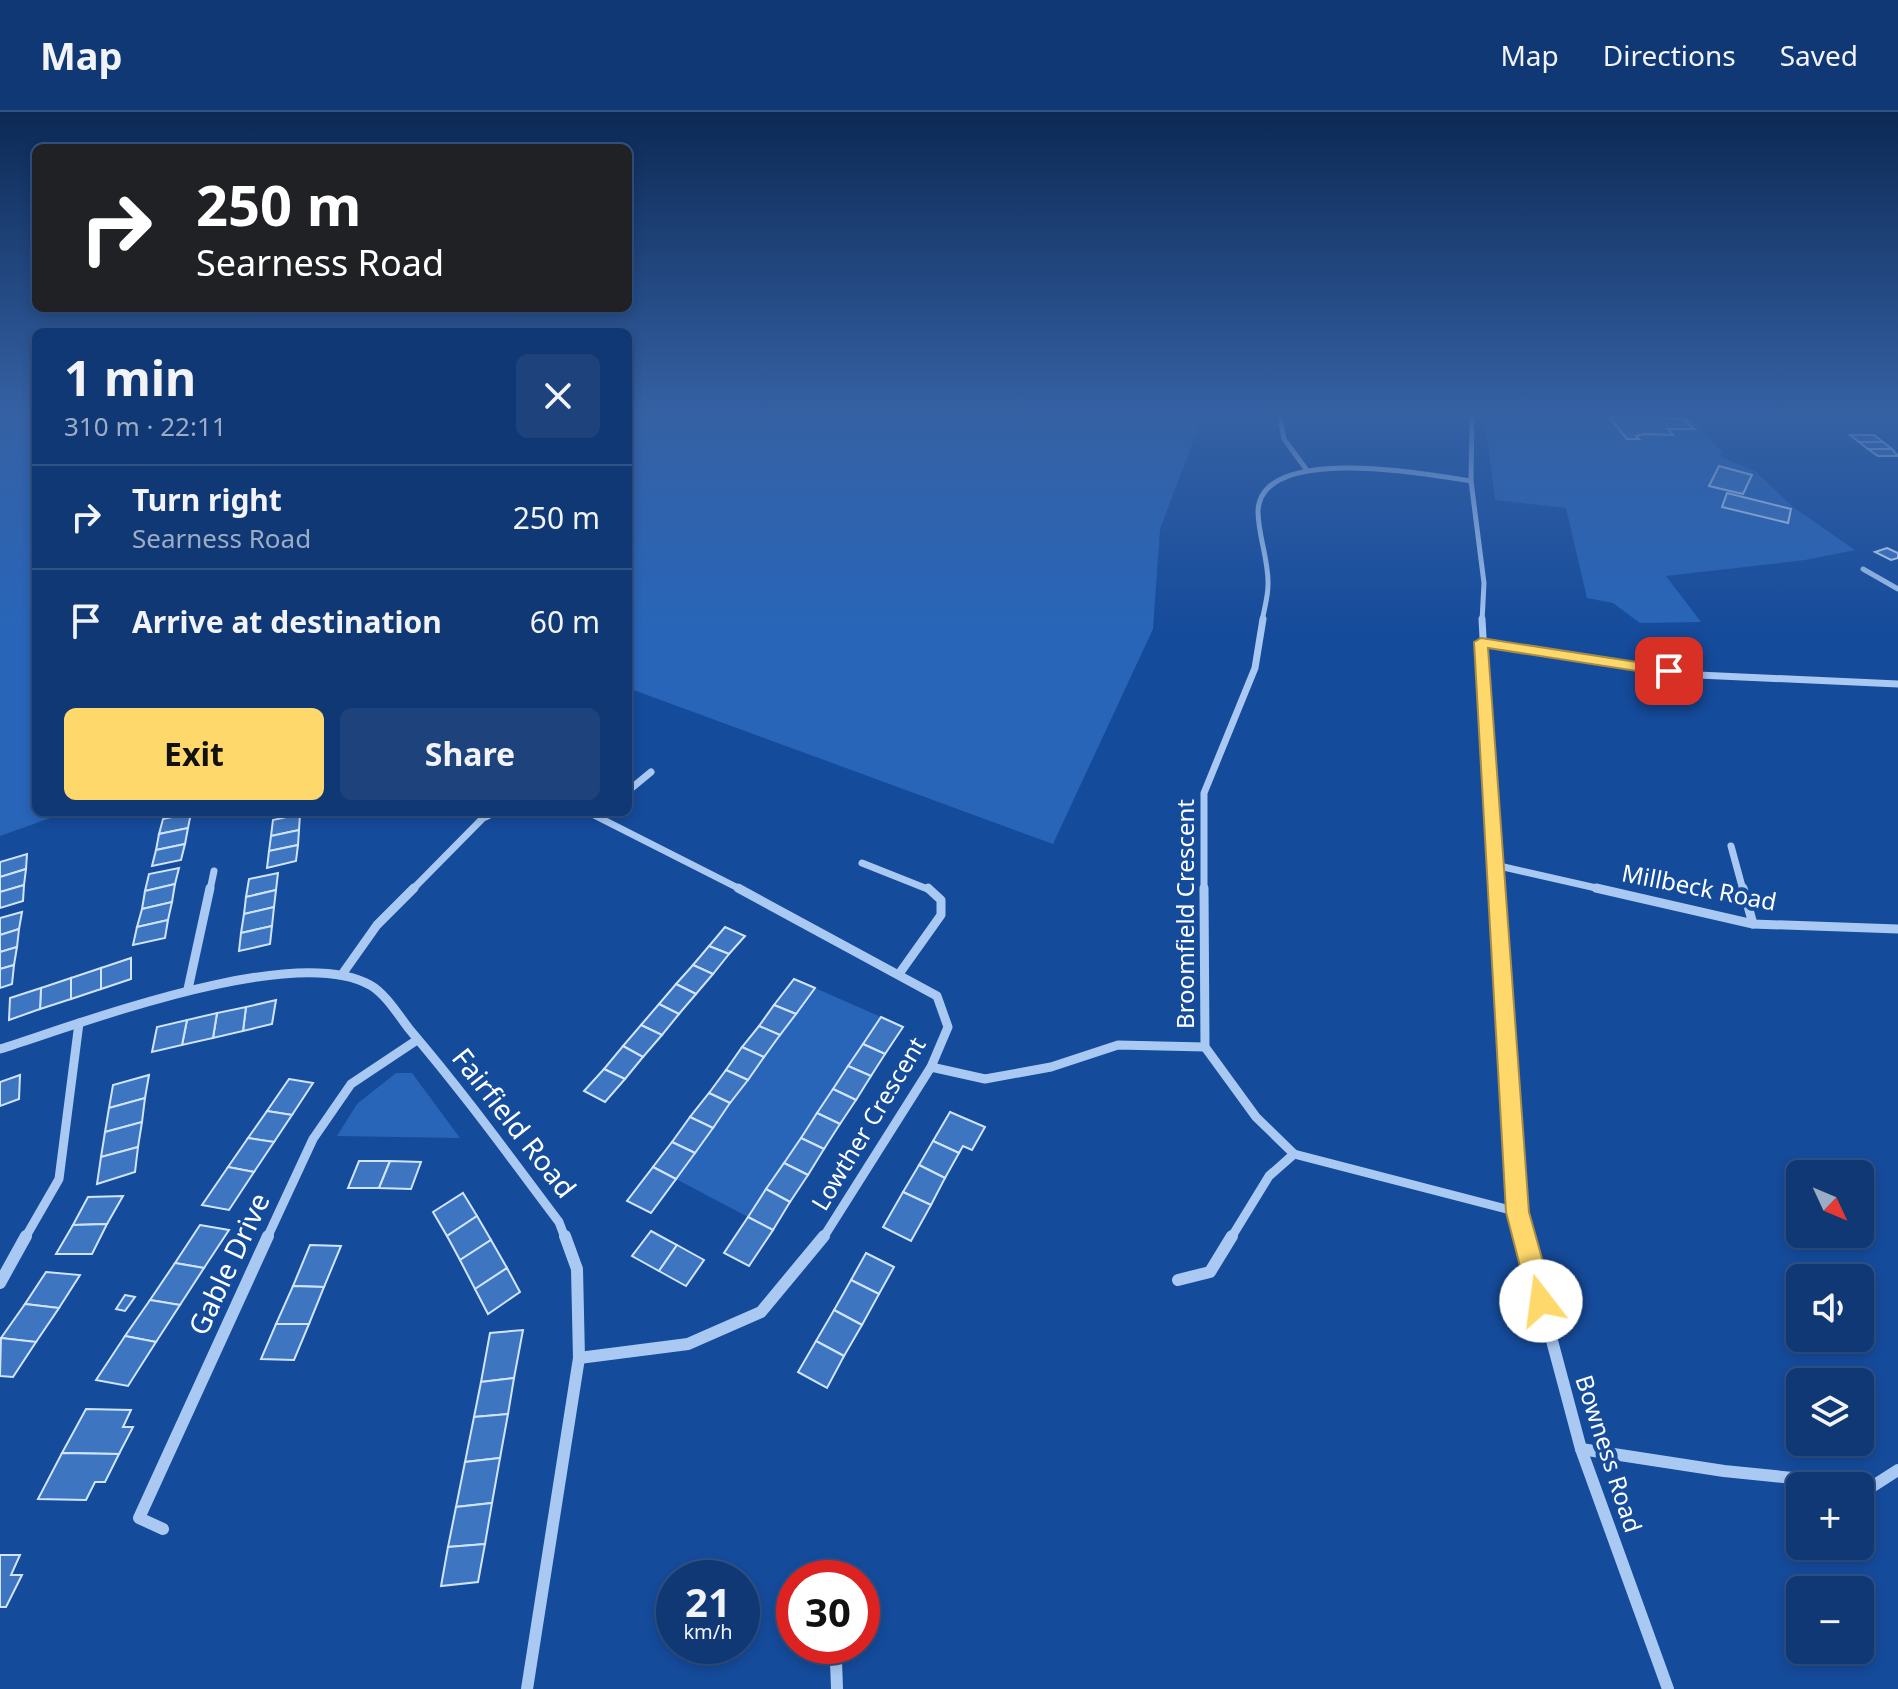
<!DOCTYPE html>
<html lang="en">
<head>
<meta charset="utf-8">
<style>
	body { margin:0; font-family:"Noto Sans",sans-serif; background:#1e437c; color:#f1f3f6; height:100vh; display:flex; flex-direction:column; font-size:30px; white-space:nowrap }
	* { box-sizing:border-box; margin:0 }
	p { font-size:26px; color:#9cacc5 }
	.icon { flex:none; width:44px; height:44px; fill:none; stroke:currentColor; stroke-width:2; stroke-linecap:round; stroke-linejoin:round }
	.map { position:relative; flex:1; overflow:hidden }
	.panel { position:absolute; left:32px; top:216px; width:600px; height:488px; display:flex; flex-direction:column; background:#103874; border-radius:12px; box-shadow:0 4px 12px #0003,0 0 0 2px #305286 }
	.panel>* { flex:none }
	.guide { position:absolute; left:32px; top:32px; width:600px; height:168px; border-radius:12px; box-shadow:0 4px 12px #0003,0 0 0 2px #305286; background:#202124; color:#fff; overflow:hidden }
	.needle { width:52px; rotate:134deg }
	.buttons { position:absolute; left:1786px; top:1048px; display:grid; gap:16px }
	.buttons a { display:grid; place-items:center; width:88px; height:88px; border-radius:12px; background:#103874; box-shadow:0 4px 12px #0003,0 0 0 2px #305286; font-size:40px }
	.speed { position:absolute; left:656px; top:1448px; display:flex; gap:16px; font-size:40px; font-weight:700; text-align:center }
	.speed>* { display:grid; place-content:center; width:104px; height:104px; border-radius:50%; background:#103874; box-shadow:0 4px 12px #0003,0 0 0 2px #305286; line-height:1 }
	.speed small { font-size:20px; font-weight:400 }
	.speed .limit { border:12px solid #d22; background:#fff; color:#111 }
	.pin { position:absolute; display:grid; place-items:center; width:68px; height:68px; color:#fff; margin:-34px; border-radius:16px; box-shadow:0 4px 12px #0006 }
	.me { position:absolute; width:88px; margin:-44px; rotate:345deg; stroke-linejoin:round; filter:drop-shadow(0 0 6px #0008) }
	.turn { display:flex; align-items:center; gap:28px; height:168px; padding:0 32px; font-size:36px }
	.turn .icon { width:104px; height:104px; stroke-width:2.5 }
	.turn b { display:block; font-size:56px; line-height:68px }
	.round { display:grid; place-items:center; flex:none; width:84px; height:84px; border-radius:12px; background:#1e437c }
	.head { display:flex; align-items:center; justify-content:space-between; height:136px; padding:0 32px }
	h1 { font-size:48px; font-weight:700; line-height:60px }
	.primary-button { display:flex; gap:16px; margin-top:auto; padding:16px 32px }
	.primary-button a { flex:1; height:92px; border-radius:12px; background:#ffd86b; color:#111; font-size:32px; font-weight:700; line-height:92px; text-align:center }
	.primary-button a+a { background:#1e437c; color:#f1f3f6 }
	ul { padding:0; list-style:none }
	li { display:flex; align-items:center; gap:24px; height:104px; padding:0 32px; border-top:2px solid #305286 }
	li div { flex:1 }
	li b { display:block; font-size:30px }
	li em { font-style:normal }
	header { display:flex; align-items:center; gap:48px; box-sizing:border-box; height:112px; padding:0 40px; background:#103874; border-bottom:2px solid #305286 }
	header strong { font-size:38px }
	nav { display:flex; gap:44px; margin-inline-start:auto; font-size:28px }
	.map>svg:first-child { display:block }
	.green { fill:#2865b9 }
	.building { fill:#3d75c1; stroke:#d1e4fd; stroke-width:2 }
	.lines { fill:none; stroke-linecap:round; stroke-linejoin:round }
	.street-far3 { stroke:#a9c9f3; stroke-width:5 }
	.street-far2 { stroke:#a9c9f3; stroke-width:7 }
	.street-far1 { stroke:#a9c9f3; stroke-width:9 }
	.street { stroke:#a9c9f3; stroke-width:12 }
	.route { fill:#ffd86b; stroke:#a68c46; stroke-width:2 }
	.labels { text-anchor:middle; stroke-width:8; stroke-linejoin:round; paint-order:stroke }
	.street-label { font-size:24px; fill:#fff; stroke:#154b9b }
	.near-street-label { font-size:28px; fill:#fff; stroke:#154b9b }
</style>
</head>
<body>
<header>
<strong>Map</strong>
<nav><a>Map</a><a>Directions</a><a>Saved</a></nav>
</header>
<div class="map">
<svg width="1898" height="1577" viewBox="0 0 1898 1577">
	<rect width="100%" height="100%" fill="#154b9b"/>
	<g class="green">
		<path d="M0,301H36V700H67L0,724Z"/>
		<path d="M628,301H1204L1160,417L1153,517L1053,732L628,576Z"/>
		<path d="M1489,301L1548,305V301H1686L1722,340L1720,344L1756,360L1793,395L1855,438L1805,448L1666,464L1701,510L1640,511L1613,491L1587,486L1566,396L1495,388L1485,308Z"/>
		<path d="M815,876L881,905L748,1105L676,1067Z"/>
		<path d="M396,961H412L460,1026L337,1024L357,992Z"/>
	</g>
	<g class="building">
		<path d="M1609,305L1684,307L1694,317H1668L1673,323L1644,322L1636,324L1639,327H1627Z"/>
		<path d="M1850,323H1874L1883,330H1859Z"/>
		<path d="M1859,330H1883L1892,337H1868Z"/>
		<path d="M1868,337H1892L1898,344H1878Z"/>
		<path d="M1719,354L1752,363L1743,382L1709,374Z"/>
		<path d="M1727,381L1791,397L1788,411L1722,395Z"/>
		<path d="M1887,436L1898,441V446L1891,448L1875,440Z"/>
		<path d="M191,701L188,716L159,722L163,707Z"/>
		<path d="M300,702L299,718L271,724L273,708Z"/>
		<path d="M188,716L185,732L156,738L159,722Z"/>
		<path d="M299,718L298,733L269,739L271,724Z"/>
		<path d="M185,732L181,748L152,754L156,738Z"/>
		<path d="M298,733L296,749L267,756L269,739Z"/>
		<path d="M27,742L26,757L0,765V750Z"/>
		<path d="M179,756L175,772L145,779L149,762Z"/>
		<path d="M26,757L24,773L0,780V765Z"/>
		<path d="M278,761L276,778L246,785L249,767Z"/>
		<path d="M175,772L172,790L142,797L145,779Z"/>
		<path d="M24,773L23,789L0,796V780Z"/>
		<path d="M276,778L274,795L244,802L246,785Z"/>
		<path d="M172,790L168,808L137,815L142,797Z"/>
		<path d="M274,795L272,814L241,821L244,802Z"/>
		<path d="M22,800L19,817L0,823V806Z"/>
		<path d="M168,808L165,826L133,833L137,815Z"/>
		<path d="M272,814L270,832L239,839L241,821Z"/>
		<path d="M725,815L745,824L729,842L709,834Z"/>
		<path d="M19,817L17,835L0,840V823Z"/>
		<path d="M709,834L729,842L713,862L693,853Z"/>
		<path d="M17,835L14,853L0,857V840Z"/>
		<path d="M131,846V867L101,877V856Z"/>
		<path d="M14,853L12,872L0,876V857Z"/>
		<path d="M693,853L713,862L696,882L676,872Z"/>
		<path d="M101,856V877L71,887V866Z"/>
		<path d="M71,866V887L40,897L41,876Z"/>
		<path d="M794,867L815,876L796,902L774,893Z"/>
		<path d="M676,872L696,882L679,902L659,892Z"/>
		<path d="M41,876L40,897L9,908L10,886Z"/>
		<path d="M276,888L272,912L243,919L246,895Z"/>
		<path d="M659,892L679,902L662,923L641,913Z"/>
		<path d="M774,893L796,902L780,923L759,914Z"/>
		<path d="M246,895L243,919L213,926L217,901Z"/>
		<path d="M217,901L213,926L182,933L187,908Z"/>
		<path d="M881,905L903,915L885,942L863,932Z"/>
		<path d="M187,908L182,933L152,940L157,915Z"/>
		<path d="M641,913L662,923L643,945L623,934Z"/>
		<path d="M759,914L780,923L764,945L742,935Z"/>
		<path d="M863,932L885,942L871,964L848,954Z"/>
		<path d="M623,934L643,945L625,967L604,957Z"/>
		<path d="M742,935L764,945L748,968L726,958Z"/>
		<path d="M848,954L871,964L856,988L833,977Z"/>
		<path d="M604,957L625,967L605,990L584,979Z"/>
		<path d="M726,958L748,968L730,991L709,981Z"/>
		<path d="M20,963L19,987L0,994V970Z"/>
		<path d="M149,963L145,986L109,996L113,973Z"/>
		<path d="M289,967L313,971L292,1003L267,999Z"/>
		<path d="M833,977L856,988L840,1012L817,1001Z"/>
		<path d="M709,981L730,991L713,1016L690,1005Z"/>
		<path d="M145,986L142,1010L105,1020L109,996Z"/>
		<path d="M267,999L292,1003L274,1030L248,1026Z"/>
		<path d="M950,1000L985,1015L972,1038L963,1034L959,1041L933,1029Z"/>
		<path d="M817,1001L840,1012L824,1037L801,1026Z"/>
		<path d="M690,1005L713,1016L695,1041L672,1030Z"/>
		<path d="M142,1010L138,1035L101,1045L105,1020Z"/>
		<path d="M248,1026L274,1030L254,1060L228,1055Z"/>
		<path d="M801,1026L824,1037L808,1063L784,1051Z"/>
		<path d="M933,1029L959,1041L945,1066L919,1053Z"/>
		<path d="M672,1030L695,1041L676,1067L653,1055Z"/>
		<path d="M138,1035L135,1060L97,1072L101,1045Z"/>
		<path d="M359,1049H390L379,1076H348Z"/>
		<path d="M390,1049L421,1050L411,1077L379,1076Z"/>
		<path d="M784,1051L808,1063L790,1090L766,1077Z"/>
		<path d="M919,1053L945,1066L931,1093L903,1080Z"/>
		<path d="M228,1055L254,1060L229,1098L202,1093Z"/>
		<path d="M653,1055L676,1067L651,1101L627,1089Z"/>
		<path d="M766,1077L790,1090L773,1118L748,1105Z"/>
		<path d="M903,1080L931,1093L911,1129L883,1115Z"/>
		<path d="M463,1081L477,1104L447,1124L433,1100Z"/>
		<path d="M123,1084L107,1112L73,1113L88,1085Z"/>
		<path d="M477,1104L491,1128L460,1148L447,1124Z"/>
		<path d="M748,1105L773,1118L749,1154L724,1141Z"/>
		<path d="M107,1112L92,1142H56L73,1113Z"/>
		<path d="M200,1113L229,1118L204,1156L175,1151Z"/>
		<path d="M651,1119L677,1133L659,1159L632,1144Z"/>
		<path d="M491,1128L507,1156L475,1177L460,1148Z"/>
		<path d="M310,1133L341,1134L324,1175L293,1174Z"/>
		<path d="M677,1133L704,1148L686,1174L659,1159Z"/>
		<path d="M866,1141L894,1155L879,1182L851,1168Z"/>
		<path d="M175,1151L204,1156L180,1193L150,1188Z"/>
		<path d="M507,1156L520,1180L488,1202L475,1177Z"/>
		<path d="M46,1160L80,1163L59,1196L25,1192Z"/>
		<path d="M851,1168L879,1182L862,1213L834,1198Z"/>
		<path d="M293,1174L324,1175L309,1212H276Z"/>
		<path d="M125,1183L135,1185L125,1199L116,1197Z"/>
		<path d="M150,1188L180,1193L156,1230L125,1224Z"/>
		<path d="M25,1192L59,1196L36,1230L1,1226Z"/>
		<path d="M834,1198L862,1213L844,1244L816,1229Z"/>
		<path d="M276,1212H309L294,1248L261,1247Z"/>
		<path d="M523,1218L514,1266L481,1270L490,1221Z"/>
		<path d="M125,1224L156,1230L128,1274L96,1268Z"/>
		<path d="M1,1226L36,1230L13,1265L0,1264Z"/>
		<path d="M816,1229L844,1244L827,1276L798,1260Z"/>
		<path d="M514,1266L508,1302L474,1305L481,1270Z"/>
		<path d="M86,1297L131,1298L123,1315H133L119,1342L62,1341Z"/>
		<path d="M508,1302L500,1346L465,1350L474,1305Z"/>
		<path d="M62,1341L119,1342L105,1370H95L86,1388L38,1387Z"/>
		<path d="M500,1346L492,1391L456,1395L465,1350Z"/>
		<path d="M492,1391L485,1432L448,1435L456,1395Z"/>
		<path d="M485,1432L478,1470L441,1474L448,1435Z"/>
		<path d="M0,1443H20L11,1463H22L6,1495H0Z"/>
	</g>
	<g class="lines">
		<g class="street-far3">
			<path d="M1279,301L1284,327L1306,357"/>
			<path d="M1472,301L1471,369L1484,471L1482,509"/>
			<path d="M1863,457L1898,477"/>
			<path d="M1262,509C1264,498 1268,485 1268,473C1269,448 1258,424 1258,399C1261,331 1429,362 1471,369"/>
		</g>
		<g class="street-far2">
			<path d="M1482,507L1497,778"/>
			<path d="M1481,530L1698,563L1898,572"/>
			<path d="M628,679L651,660"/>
			<path d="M588,700L742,778"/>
			<path d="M1731,734L1743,778"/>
			<path d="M862,751L930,778"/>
			<path d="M1495,753L1605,778"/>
			<path d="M210,778L214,759"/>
			<path d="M412,778L483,706L496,700"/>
			<path d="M1204,778V681L1255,556L1263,507"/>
		</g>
		<g class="street-far1">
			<path d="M738,776L937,884L948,915L931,955L823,1126"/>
			<path d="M1204,776L1205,935L1256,1005L1294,1042L1518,1100"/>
			<path d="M1497,776L1518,1100L1525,1126"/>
			<path d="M1596,776L1753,812L1898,817"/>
			<path d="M1743,776L1753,812"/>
			<path d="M343,861L377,813L414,776"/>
			<path d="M899,862L941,803V788L928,776"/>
			<path d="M188,877L210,776"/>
			<path d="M0,937C83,911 294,830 370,873C385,881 399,904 410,918C463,980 510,1045 559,1110L565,1126"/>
			<path d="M931,955L985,967L1051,955L1118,933L1205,935"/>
			<path d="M25,1126L59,1067L79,911"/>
			<path d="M267,1126L313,1027L351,972L417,928"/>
			<path d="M1231,1126L1269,1064L1294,1042"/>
		</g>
		<g class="street">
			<path d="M1524,1124L1581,1337L1668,1577"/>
			<path d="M1178,1168L1210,1160L1232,1124"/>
			<path d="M0,1171L26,1124"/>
			<path d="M579,1246L688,1232L761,1200L824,1124"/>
			<path d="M1581,1337L1724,1359L1873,1374L1898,1358"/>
			<path d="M163,1417L139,1406L268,1124"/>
			<path d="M836,1549L837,1577"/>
			<path d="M527,1577L579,1246L577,1157L565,1124"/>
		</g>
	</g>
	<linearGradient id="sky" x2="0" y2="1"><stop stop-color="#0c2955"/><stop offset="0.58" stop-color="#3561a4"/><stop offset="1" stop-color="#3561a4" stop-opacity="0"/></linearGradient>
	<rect width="1898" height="522" fill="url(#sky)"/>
	<path class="route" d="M1481,526L1669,555L1676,559L1669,564L1488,536L1529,1100L1554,1189L1550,1198L1541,1201L1533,1198L1529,1189L1506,1100L1474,530Z"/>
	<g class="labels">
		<g class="street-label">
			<text transform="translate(1699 776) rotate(11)" y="8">Millbeck Road</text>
			<text transform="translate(1186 802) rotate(-90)" y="8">Broomfield Crescent</text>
			<text transform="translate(869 1012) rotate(-59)" y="8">Lowther Crescent</text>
			<text transform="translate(1608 1342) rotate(72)" y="8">Bowness Road</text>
		</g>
		<g class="near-street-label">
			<text transform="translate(514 1011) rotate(52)" y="10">Fairfield Road</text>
			<text transform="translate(229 1152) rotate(-65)" y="10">Gable Drive</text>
		</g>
	</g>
</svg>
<div class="buttons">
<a><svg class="needle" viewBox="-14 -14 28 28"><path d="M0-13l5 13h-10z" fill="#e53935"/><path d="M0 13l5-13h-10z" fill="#9cacc5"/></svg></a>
<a><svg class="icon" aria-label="sound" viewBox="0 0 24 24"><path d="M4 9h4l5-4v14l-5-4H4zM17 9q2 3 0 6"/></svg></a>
<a><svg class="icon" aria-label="layers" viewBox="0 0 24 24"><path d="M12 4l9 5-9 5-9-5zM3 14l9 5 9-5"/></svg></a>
<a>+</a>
<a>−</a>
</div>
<div class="speed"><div>21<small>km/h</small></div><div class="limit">30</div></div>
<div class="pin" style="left:1669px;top:559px;background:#d93025"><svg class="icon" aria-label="arrive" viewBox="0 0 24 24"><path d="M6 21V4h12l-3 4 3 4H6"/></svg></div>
<svg class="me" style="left:1541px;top:1189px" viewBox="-20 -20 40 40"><circle r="19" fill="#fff"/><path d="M0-13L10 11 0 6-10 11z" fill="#ffd86b"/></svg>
<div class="guide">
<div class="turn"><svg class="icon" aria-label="right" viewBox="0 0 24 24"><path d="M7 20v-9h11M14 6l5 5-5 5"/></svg><div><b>250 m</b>Searness Road</div></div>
</div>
<section class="panel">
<div class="head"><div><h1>1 min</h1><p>310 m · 22:11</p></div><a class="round"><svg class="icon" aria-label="close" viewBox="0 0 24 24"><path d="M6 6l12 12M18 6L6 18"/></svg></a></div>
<ul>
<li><svg class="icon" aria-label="right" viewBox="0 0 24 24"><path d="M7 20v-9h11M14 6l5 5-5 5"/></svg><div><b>Turn right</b><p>Searness Road</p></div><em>250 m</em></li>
<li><svg class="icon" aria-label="arrive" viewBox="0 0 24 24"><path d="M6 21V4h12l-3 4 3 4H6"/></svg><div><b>Arrive at destination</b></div><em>60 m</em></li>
</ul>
<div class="primary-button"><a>Exit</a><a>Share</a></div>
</section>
</div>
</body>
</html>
